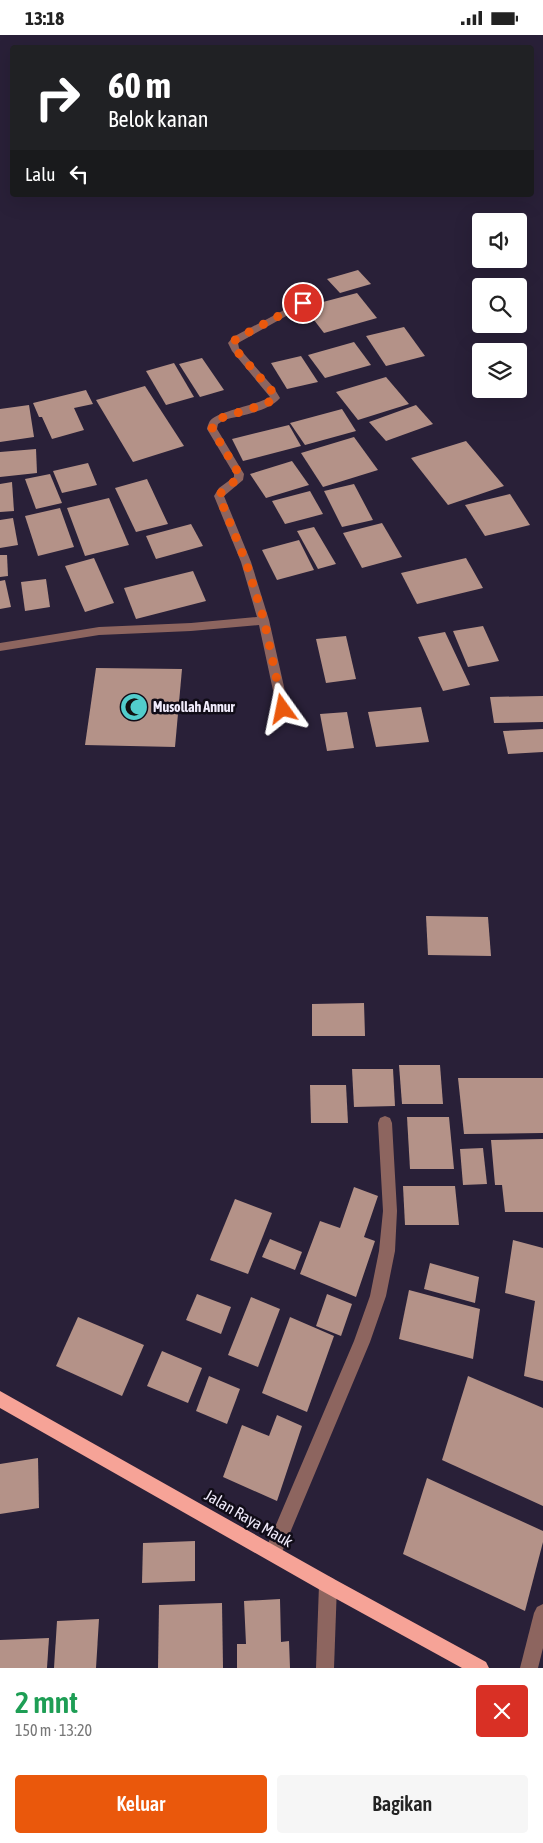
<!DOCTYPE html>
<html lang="id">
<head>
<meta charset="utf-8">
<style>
	body { margin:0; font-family:"Asap Condensed",sans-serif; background:#f6f6f6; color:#222; height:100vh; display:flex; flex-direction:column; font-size:19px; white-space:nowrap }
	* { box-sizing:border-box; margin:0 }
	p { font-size:16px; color:#767676 }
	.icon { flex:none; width:28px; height:28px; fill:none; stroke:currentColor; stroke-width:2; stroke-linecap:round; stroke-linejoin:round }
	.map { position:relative; height:1633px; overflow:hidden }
	.side { display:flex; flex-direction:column; background:#fff; flex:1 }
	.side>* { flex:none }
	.top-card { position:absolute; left:10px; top:10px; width:524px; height:152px; border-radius:5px; box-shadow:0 5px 20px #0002; background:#202124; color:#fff; overflow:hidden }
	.buttons { position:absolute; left:472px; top:178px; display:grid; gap:10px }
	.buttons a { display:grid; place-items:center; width:55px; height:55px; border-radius:5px; background:#fff; box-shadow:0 5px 20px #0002; font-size:25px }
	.pin { position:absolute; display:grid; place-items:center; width:42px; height:42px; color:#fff; margin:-21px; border:2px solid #fff; border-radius:50%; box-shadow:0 1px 5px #0007 }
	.me { position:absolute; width:55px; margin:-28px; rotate:348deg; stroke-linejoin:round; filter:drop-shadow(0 0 4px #0008) }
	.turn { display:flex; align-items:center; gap:18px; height:105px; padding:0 15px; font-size:22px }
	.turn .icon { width:65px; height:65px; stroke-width:2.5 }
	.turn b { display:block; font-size:35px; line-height:42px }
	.then { display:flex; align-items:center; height:48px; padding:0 15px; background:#0003; gap:10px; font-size:19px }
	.round { display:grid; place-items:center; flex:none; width:52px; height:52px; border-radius:5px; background:#f6f6f6 }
	.headline { display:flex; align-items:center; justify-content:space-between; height:85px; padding:0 15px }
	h1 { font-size:30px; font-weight:600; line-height:38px; color:#1e9e55 }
	.action { display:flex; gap:10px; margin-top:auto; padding:10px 15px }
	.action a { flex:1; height:58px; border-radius:5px; background:#ea580c; color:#fff; font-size:20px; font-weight:600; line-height:58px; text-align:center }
	.action a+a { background:#f6f6f6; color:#222 }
	.status { display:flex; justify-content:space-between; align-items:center; height:35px; padding:0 25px; background:#fff; direction:ltr }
	.status svg { height:14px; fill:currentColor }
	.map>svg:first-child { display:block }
	.building { fill:#b49288 }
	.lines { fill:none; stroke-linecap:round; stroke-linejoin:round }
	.minor { fill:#8d655f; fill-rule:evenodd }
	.major { fill:#f6a397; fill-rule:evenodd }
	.route { stroke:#ea580c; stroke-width:9; stroke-dasharray:0 16.2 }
	.labels { text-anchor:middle; stroke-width:5; stroke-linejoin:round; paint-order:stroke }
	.poi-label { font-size:14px; font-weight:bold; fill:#f0ebfb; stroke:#100c17; text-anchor:start }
	.near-street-label { font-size:16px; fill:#f0ebfb; stroke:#100c17 }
</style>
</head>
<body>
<div class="status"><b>13:18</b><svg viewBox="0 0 49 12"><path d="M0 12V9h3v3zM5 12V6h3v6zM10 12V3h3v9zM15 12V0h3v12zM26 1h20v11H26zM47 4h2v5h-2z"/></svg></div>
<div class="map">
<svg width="543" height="1633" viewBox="0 0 543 1633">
	<rect width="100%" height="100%" fill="#292038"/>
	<g class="building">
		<path d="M358,235L371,249L340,258L327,244Z"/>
		<path d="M357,258L377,283L324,298L304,272Z"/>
		<path d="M404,292L425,321L386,331L366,301Z"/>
		<path d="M354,307L371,330L325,343L308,320Z"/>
		<path d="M301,321L318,347L287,354L271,328Z"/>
		<path d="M202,323L224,355L200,362L179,329Z"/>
		<path d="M174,328L194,362L166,370L146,336Z"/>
		<path d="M386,342L409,369L358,385L336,357Z"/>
		<path d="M145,351L184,411L133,427L96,365Z"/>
		<path d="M86,355L93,369L74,373L84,395L52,404L42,382H39L33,368Z"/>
		<path d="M29,370L34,402L0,407V374Z"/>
		<path d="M416,370L433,389L386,406L369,387Z"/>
		<path d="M342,374L356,396L305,410L290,388Z"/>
		<path d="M289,390L301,411L243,426L232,404Z"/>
		<path d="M354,402L378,435L323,452L301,418Z"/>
		<path d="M466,406L504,451L448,470L411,423Z"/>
		<path d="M36,414L37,438L0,442V417Z"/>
		<path d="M292,426L309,450L266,463L250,439Z"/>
		<path d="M88,428L97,450L62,458L53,436Z"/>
		<path d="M50,439L62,468L36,474L25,444Z"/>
		<path d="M147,444L168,489L136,497L115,453Z"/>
		<path d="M12,447L14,476L0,477V449Z"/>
		<path d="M354,449L373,485L342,492L324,456Z"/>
		<path d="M310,456L323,479L285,489L272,466Z"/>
		<path d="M510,459L530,490L485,501L465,470Z"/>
		<path d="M109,463L129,510L85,521L67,473Z"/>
		<path d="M60,473L74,512L38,521L25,481Z"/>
		<path d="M13,483L18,510L0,513V485Z"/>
		<path d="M382,488L402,522L362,533L343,498Z"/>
		<path d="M191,489L203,511L156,524L146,501Z"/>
		<path d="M314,492L336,529L318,534L297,496Z"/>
		<path d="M299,505L314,535L277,545L262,515Z"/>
		<path d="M0,520H7L8,541L0,542Z"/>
		<path d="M94,523L114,568L85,577L65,531Z"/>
		<path d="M466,523L483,553L417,569L401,538Z"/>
		<path d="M193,536L206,566L136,584L124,553Z"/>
		<path d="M46,544L50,572L25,576L21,547Z"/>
		<path d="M5,545L11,572L0,574V546Z"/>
		<path d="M483,591L499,626L468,632L453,596Z"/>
		<path d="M445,597L470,650L443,656L418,602Z"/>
		<path d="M346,601L356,644L326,648L316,604Z"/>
		<path d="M96,633L182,634L175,712L85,710Z"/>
		<path d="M543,661V687L494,688L490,662Z"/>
		<path d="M421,672L429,707L376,712L368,677Z"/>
		<path d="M347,677L354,713L327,716L320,679Z"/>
		<path d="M543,694V717L508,719L503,696Z"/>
		<path d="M426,881L488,882L491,921L428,920Z"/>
		<path d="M364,968L365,1001H312V969Z"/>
		<path d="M399,1030H440L443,1069H402Z"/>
		<path d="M352,1034H393L395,1071L354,1072Z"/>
		<path d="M458,1043H543V1098L464,1099Z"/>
		<path d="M310,1050H346L348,1088H311Z"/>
		<path d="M407,1082H449L454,1134H410Z"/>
		<path d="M543,1104V1177H505L502,1150H495L491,1105Z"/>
		<path d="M483,1113L487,1149L463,1150L460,1114Z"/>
		<path d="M403,1151H455L459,1190H405Z"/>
		<path d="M354,1152L378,1161L364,1202L375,1206L356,1262L300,1239L320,1186L340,1193Z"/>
		<path d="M235,1164L272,1178L248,1239L210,1225Z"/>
		<path d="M270,1204L302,1217L295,1235L262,1222Z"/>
		<path d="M513,1205L543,1213V1346L524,1341L535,1266L505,1258Z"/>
		<path d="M430,1228L479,1242L475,1268L424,1254Z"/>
		<path d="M409,1255L480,1274L473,1324L399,1304Z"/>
		<path d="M197,1259L231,1272L221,1299L186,1285Z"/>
		<path d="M327,1259L352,1269L341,1301L316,1291Z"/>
		<path d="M251,1262L280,1274L258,1332L228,1320Z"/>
		<path d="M78,1282L144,1310L122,1361L56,1331Z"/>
		<path d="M290,1282L334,1301L307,1377L262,1358Z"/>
		<path d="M162,1316L202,1333L188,1368L147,1351Z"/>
		<path d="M209,1341L240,1354L227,1389L196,1376Z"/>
		<path d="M468,1341L543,1373V1471L442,1425Z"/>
		<path d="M277,1380L302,1391L277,1466L223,1442L242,1390L269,1401Z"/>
		<path d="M38,1423L39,1473L0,1479V1429Z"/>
		<path d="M427,1443L543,1496V1507L525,1576L403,1519Z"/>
		<path d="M195,1506V1546L142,1548L143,1508Z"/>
		<path d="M280,1564L281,1607L289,1606L290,1633H237V1609H246L244,1566Z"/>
		<path d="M222,1568L223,1633H158L159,1570Z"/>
		<path d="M99,1584L96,1633H54L57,1586Z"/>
		<path d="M49,1603L47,1633H0V1605Z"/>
	</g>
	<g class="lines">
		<g class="minor">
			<path d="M303,265L307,268L306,270L238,308L239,313L274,353L280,363C268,377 241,380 224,385L218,389L217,394L244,439L243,445L224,461L251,527L269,585L289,674L287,677H279L277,674L259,590L191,596L99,600L0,616V608L99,592L191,588L257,582L241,527L214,461L219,453L234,442V439L207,394C207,393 209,387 210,386C216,377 257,370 270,362L232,316L228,308L233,302Z"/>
			<path d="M385,1081L390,1083L392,1088L397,1176L395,1216L386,1261L370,1307L279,1524L273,1527L267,1524L264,1518L354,1306L370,1261L379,1216L383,1176L378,1088L380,1083Z"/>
			<path d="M328,1541L334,1544L337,1550L334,1633H316L319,1550L322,1544Z"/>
			<path d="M543,1569V1613L538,1633H520L534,1578L537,1572Z"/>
		</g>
		<path class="major" d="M0,1356L334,1544L486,1627L489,1633H462L322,1556L0,1373Z"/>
	</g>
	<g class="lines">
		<path class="route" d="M283,674L264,585L246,527L219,461L223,455L239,443V439L212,394L214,387L221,383L266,369L275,363L271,355L235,314L233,308L236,304L303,268"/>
	</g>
	<defs>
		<g id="mosque-disc" transform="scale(1.4375)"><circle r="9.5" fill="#52cdcc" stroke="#100c17"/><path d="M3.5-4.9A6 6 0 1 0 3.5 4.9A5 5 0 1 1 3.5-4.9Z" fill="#111"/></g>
	</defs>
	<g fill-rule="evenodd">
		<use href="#mosque-disc" x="134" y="672"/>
	</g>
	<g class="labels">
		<g class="poi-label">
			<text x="153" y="677">Musollah Annur</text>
		</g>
		<g class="near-street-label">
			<text transform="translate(249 1483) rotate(30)" y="6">Jalan Raya Mauk</text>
		</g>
	</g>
</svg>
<div class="buttons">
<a><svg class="icon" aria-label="sound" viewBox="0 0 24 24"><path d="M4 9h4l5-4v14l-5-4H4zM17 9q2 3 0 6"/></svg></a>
<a><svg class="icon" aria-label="search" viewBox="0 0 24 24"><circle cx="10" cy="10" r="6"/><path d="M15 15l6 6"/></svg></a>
<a><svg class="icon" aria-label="layers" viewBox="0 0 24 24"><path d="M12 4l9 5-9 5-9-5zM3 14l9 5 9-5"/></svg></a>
</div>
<div class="pin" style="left:303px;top:268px;background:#d93025"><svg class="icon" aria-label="arrive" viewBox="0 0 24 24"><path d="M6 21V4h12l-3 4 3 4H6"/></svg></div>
<svg class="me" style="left:283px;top:674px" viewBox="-20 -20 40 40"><path d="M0-17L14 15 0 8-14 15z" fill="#ea580c" stroke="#fff" stroke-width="4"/></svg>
<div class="top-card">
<div class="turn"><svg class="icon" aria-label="right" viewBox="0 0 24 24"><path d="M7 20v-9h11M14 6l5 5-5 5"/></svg><div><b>60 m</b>Belok kanan</div></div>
<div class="then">Lalu<svg class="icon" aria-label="left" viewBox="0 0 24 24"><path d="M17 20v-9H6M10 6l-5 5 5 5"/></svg></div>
</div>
</div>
<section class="side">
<div class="headline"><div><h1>2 mnt</h1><p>150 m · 13:20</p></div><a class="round" style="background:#d93025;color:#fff"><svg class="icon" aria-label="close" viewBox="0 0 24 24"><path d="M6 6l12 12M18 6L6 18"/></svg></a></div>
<div class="action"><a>Keluar</a><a>Bagikan</a></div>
</section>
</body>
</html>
